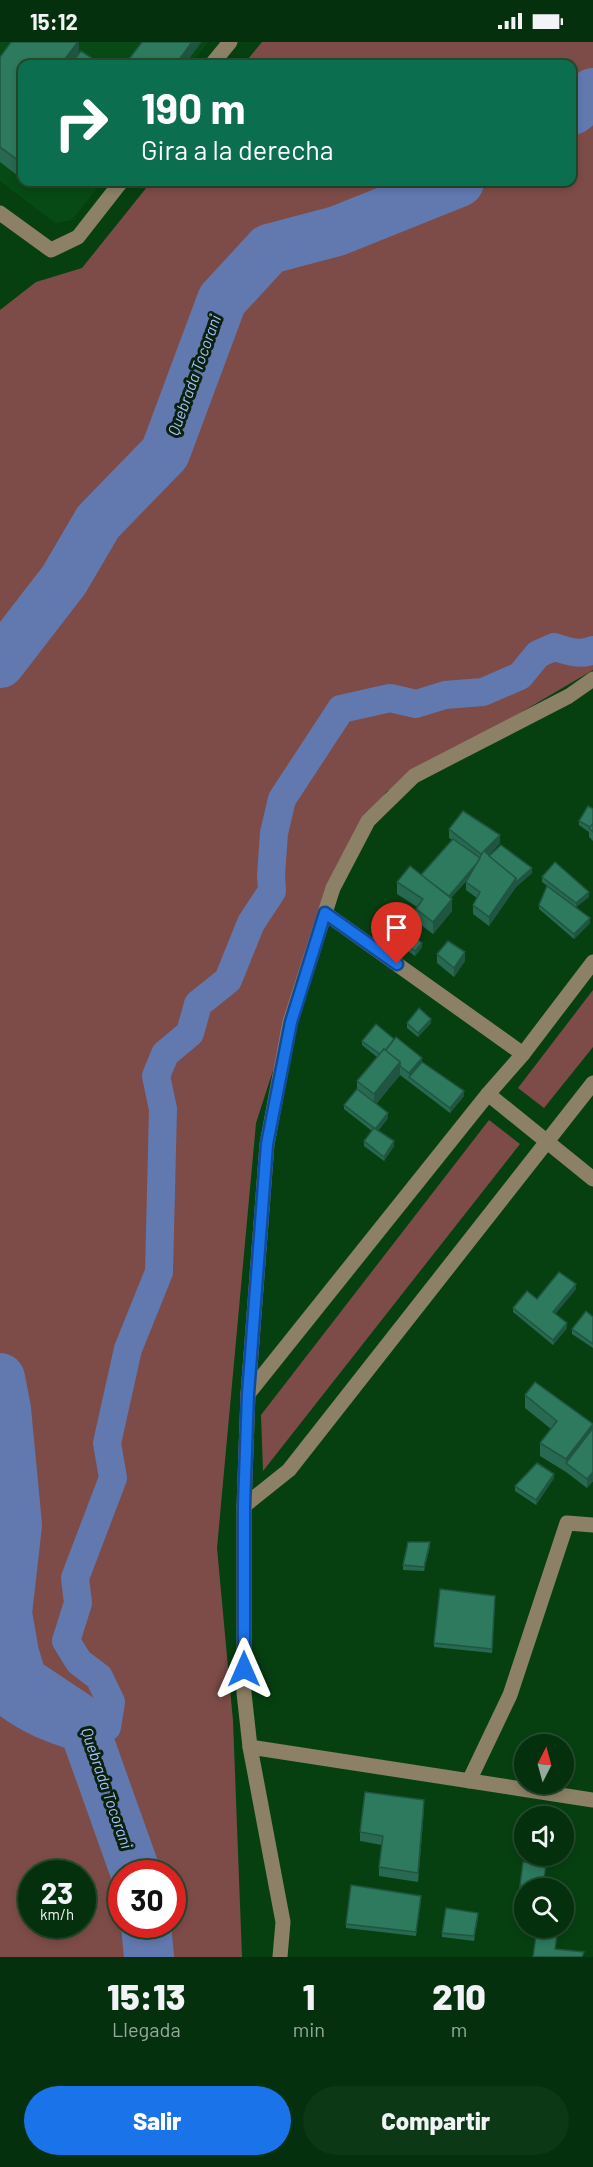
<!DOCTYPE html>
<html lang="es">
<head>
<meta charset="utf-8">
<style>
	body { margin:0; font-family:Barlow,sans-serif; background:#0d3816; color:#f1f3f6; height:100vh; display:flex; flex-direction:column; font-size:22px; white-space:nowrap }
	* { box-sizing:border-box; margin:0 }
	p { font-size:20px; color:#97a99d }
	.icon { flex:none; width:33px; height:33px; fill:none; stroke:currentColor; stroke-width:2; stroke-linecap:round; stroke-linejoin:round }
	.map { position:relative; height:1915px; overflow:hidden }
	.details { display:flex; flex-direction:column; background:#04300d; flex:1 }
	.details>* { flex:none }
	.banner { position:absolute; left:18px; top:18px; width:558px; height:126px; border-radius:12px; box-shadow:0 3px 9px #0003,0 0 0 2px #254b2e; background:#0b6e4f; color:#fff; overflow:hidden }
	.needle { width:39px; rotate:6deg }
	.buttons { position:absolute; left:514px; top:1692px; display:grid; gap:12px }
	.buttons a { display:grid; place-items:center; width:60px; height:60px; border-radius:50%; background:#04300d; box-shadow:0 3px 9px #0003,0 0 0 2px #254b2e; font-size:30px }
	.speed { position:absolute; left:18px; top:1818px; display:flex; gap:12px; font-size:30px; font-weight:700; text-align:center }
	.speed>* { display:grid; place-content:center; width:78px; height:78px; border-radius:50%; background:#04300d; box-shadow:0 3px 9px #0003,0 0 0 2px #254b2e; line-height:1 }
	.speed small { font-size:15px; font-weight:400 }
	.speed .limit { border:9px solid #d22; background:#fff; color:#111 }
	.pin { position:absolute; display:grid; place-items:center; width:51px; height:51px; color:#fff; margin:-62px -26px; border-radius:50% 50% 50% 0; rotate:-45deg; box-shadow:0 0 6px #0007 }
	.pin .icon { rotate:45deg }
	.me { position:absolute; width:66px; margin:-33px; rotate:0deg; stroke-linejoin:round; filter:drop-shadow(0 0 4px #0008) }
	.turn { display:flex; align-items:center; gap:21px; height:126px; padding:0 24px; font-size:27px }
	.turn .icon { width:78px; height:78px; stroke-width:2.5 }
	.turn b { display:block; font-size:42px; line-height:51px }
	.eta { display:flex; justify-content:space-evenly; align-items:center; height:102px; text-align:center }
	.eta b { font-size:36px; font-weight:800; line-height:42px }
	.button { display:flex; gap:12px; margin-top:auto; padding:12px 24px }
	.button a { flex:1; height:69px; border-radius:36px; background:#1a73e8; color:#fff; font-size:24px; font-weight:800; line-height:69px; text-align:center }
	.button a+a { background:#0d3816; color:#f1f3f6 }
	.status { display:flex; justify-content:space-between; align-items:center; height:42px; padding:0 30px; background:#04300d; direction:ltr }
	.status svg { height:16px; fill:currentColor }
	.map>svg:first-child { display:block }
	.built { fill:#074a15 }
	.green { fill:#7d4c48; fill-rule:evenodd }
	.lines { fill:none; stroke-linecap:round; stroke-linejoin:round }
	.canal { stroke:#6179af; stroke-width:28 }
	.river { stroke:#6179af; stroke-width:50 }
	.minor { stroke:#8c8066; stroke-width:15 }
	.wall { fill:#276951 }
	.shaded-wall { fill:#205542 }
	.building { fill:#2d7a5e; stroke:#205542; stroke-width:1.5 }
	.route-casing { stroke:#114b97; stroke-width:15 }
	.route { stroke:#1a73e8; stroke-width:10 }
	.labels { text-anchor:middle; stroke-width:6; stroke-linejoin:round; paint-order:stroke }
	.water-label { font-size:16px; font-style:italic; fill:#a4c0ff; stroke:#0b210d }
</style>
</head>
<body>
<div class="status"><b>15:12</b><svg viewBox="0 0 49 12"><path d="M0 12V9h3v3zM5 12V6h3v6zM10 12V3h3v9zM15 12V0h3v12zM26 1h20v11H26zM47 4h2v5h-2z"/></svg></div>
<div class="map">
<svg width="593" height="1915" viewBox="0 0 593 1915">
	<rect width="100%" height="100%" fill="#064011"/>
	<path class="built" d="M0,0H208L191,22H22V140H102L72,178L55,181L0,139Z"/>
	<g class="green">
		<path d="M262,0H593V628L386,750L338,828L256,1081L217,1506L233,1679L242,1915H0V268L36,240L82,226L151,140H572V22H244ZM32,1832H82V1882H32ZM122,1832H172V1882H122Z"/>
		<path d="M593,948V1005L544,1066L518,1046Z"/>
		<path d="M489,1078L520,1102L263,1429L261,1373Z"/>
	</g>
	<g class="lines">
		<path class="canal" d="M0,1656C25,1678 56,1689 87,1698L107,1685L111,1660L99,1635L79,1620L66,1599L78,1561L75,1536L113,1436L107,1401L128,1307L159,1230L163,1067L156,1034L165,1012L190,991L198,962L228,938L251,881L272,849L271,833L274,791L282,757L341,667L390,656L416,662L445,653L483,650L520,634L538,612L554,605C567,609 580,614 593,608"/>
		<g class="river">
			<path d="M572,68L593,51"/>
			<path d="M0,621L64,538L98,480L165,411L222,258L269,207L337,189L459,140"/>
			<path d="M0,1336L6,1367L17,1483L7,1571L14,1611L22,1638L85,1680L89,1700L136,1832"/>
			<path d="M146,1882L149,1915"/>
		</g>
		<g class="minor">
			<path d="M212,22L230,0"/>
			<path d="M0,171L51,208L78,195L121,140"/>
			<path d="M325,871L523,1012"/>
			<path d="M488,1052L593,1137"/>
			<path d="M248,1352L488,1052L523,1012L593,920"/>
			<path d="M244,1464L289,1428L593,1041"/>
			<path d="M250,1705L593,1758"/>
			<path d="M469,1739L510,1653L567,1481L593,1483"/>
			<path d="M280,1915L283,1880L250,1705L244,1651V1464L248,1352L267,1102L290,980L333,846L368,779L414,734L569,654L593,637"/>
		</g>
	</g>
	<g class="wall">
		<path d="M142,0H201L185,22H129V17Z"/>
		<path d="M79,12L101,22H22V137L0,120V15Z"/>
		<path d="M27,140H41L36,146Z"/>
		<path d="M83,140H96L92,146Z"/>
		<path d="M593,767V799L589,795V790L579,783V779Z"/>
		<path d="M449,787L500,801L489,813L532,831L516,845L489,884L473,872V863L477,856L466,848V840L469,836L451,856L452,869L433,892L416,879V867L417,865L397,852V840L421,833L452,798L449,796Z"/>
		<path d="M542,835L589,855L576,865L542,840Z"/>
		<path d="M539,863L590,881L574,897L539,867Z"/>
		<path d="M391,892L422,905L415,914L391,897Z"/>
		<path d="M437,912L465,919L454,935L437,921Z"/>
		<path d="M407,981H431L418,995L407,986Z"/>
		<path d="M362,999L422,1020L464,1054L450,1071L400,1033L376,1062L388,1076L378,1089L394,1104L384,1119L364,1104V1099L372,1089L344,1067V1063L357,1047V1039L377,1015L362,1003Z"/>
		<path d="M576,1247L555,1272L567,1286L553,1303L513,1270V1266L537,1257Z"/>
		<path d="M593,1275V1306L572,1292V1287Z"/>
		<path d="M525,1353L593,1382V1439L587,1446L566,1430L540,1414V1401L551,1387L525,1366Z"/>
		<path d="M554,1436L536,1463L515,1449V1444Z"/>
		<path d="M430,1504L424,1529L403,1528V1523Z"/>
		<path d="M495,1554L492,1611L434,1605V1601Z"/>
		<path d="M424,1767L418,1840L379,1834V1825L382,1803L360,1799V1790Z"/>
		<path d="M530,1814H547L544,1837L556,1844V1846H525V1866L518,1865V1860L529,1821Z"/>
		<path d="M421,1858L416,1894L346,1886V1882Z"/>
		<path d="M478,1875L474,1899L442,1895V1891Z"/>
	</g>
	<g class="shaded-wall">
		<path d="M79,0V15L73,22H61Z"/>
		<path d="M192,0H201L185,22H176Z"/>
		<path d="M36,140H41L36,146Z"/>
		<path d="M92,140H96L92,146Z"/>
		<path d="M500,793V801L484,818V809Z"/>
		<path d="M481,817V821L445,863V859Z"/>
		<path d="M532,826V831L516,845L489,884V875L516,836Z"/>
		<path d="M589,850V855L576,865V861Z"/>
		<path d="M452,857V869L433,892V880Z"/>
		<path d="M590,876V881L574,897V892Z"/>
		<path d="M422,901V905L415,914V909Z"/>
		<path d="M465,910V919L454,935V926Z"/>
		<path d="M431,977V981L418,995V991Z"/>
		<path d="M422,1016V1025L409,1035V1031Z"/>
		<path d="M400,1020V1033L374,1065V1052Z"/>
		<path d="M464,1049V1054L450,1071V1066Z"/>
		<path d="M388,1071V1076L376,1091V1086Z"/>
		<path d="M394,1099V1104L384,1119V1115Z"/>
		<path d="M576,1242V1247L553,1275V1270Z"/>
		<path d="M567,1281V1286L553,1303V1298Z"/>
		<path d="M593,1382V1395L566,1421V1417Z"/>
		<path d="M593,1430V1439L587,1446V1437Z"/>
		<path d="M554,1432V1436L536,1463V1458Z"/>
		<path d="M430,1500V1504L424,1529V1525Z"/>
		<path d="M424,1758V1767L418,1840V1831Z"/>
	</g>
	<g class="building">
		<path d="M11,0H78L61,22H22V121L0,105V15Z"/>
		<path d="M142,0H192L176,22H137L129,17Z"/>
		<path d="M81,9L101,22H71Z"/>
		<path d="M588,764L593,767V782L590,785L579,779Z"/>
		<path d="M463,769L500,793L484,809L516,836L489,875L473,863L480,850L466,840L483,810L481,812L449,787Z"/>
		<path d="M593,782V790L589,786Z"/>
		<path d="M453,797L480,816L477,821L449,854L421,833Z"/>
		<path d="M501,803L532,826L516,840V836L489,814Z"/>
		<path d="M555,820L589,850L576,861L542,835Z"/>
		<path d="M410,824L452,857L433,880L416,867L423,857L397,840Z"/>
		<path d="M547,844L590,876L574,892L539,863Z"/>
		<path d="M398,883L422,901L415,909L391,892Z"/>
		<path d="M448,899L465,910L454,926L437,912Z"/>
		<path d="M419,966L431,977L418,991L407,981Z"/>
		<path d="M376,982L394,997L385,1009L384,1007L380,1012L362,999Z"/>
		<path d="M396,995L422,1016L409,1031L400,1024V1020L385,1009Z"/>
		<path d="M384,1007L400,1020L374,1052L357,1039Z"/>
		<path d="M422,1020L464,1049L450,1066L409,1035Z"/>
		<path d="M357,1047L388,1071L376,1086H374L394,1099L384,1115L364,1099L374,1086L344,1063Z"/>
		<path d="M559,1230L576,1242L553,1270L567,1281L553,1298L513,1266L527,1249L537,1257Z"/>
		<path d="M586,1269L593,1275V1302L572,1287Z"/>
		<path d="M535,1340L593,1382L566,1417L540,1401L557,1379L525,1353Z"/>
		<path d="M593,1386V1430L587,1437L566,1421Z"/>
		<path d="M537,1421L554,1432L536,1458L515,1444Z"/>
		<path d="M408,1500H430L424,1525L403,1523Z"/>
		<path d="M440,1547L495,1554L492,1607L434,1601Z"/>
		<path d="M365,1750L424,1758L418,1831L379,1825L383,1794L360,1790Z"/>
		<path d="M530,1814H546V1818L529,1816Z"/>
		<path d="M523,1820L546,1822L544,1837L556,1839L555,1846H525V1861L518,1860Z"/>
		<path d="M351,1843L421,1854L416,1890L346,1882Z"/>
		<path d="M446,1866L478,1871L474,1894L442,1891Z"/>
		<path d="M537,1886H558L555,1907L584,1910L582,1915H533Z"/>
	</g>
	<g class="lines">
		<g class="route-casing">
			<path id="route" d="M244,1627V1464L248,1352L267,1102L291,980L325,871L397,922"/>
		</g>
		<use href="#route" class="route"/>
	</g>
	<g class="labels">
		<g class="water-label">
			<text transform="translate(194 333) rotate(-70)" y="6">Quebrada Tocorani</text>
			<text transform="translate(107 1746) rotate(71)" y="6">Quebrada Tocorani</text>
		</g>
	</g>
</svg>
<div class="buttons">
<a><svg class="needle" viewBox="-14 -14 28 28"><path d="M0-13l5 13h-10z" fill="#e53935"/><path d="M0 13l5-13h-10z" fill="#97a99d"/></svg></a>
<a><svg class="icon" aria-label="sound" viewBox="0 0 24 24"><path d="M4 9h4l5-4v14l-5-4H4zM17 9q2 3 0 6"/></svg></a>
<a><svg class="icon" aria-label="search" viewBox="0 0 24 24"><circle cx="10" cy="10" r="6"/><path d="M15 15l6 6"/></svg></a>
</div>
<div class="speed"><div>23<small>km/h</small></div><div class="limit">30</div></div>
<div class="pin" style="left:397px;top:922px;background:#d93025"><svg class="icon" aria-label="arrive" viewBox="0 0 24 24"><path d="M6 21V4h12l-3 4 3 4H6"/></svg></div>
<svg class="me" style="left:244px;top:1627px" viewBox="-20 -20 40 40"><path d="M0-17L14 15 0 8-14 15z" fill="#1a73e8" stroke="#fff" stroke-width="4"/></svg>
<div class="banner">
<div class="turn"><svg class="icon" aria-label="right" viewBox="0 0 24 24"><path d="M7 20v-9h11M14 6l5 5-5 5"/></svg><div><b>190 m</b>Gira a la derecha</div></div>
</div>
</div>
<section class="details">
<div class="eta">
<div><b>15:13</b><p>Llegada</p></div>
<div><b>1</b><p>min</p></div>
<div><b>210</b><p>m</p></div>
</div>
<div class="button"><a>Salir</a><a>Compartir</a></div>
</section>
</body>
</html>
